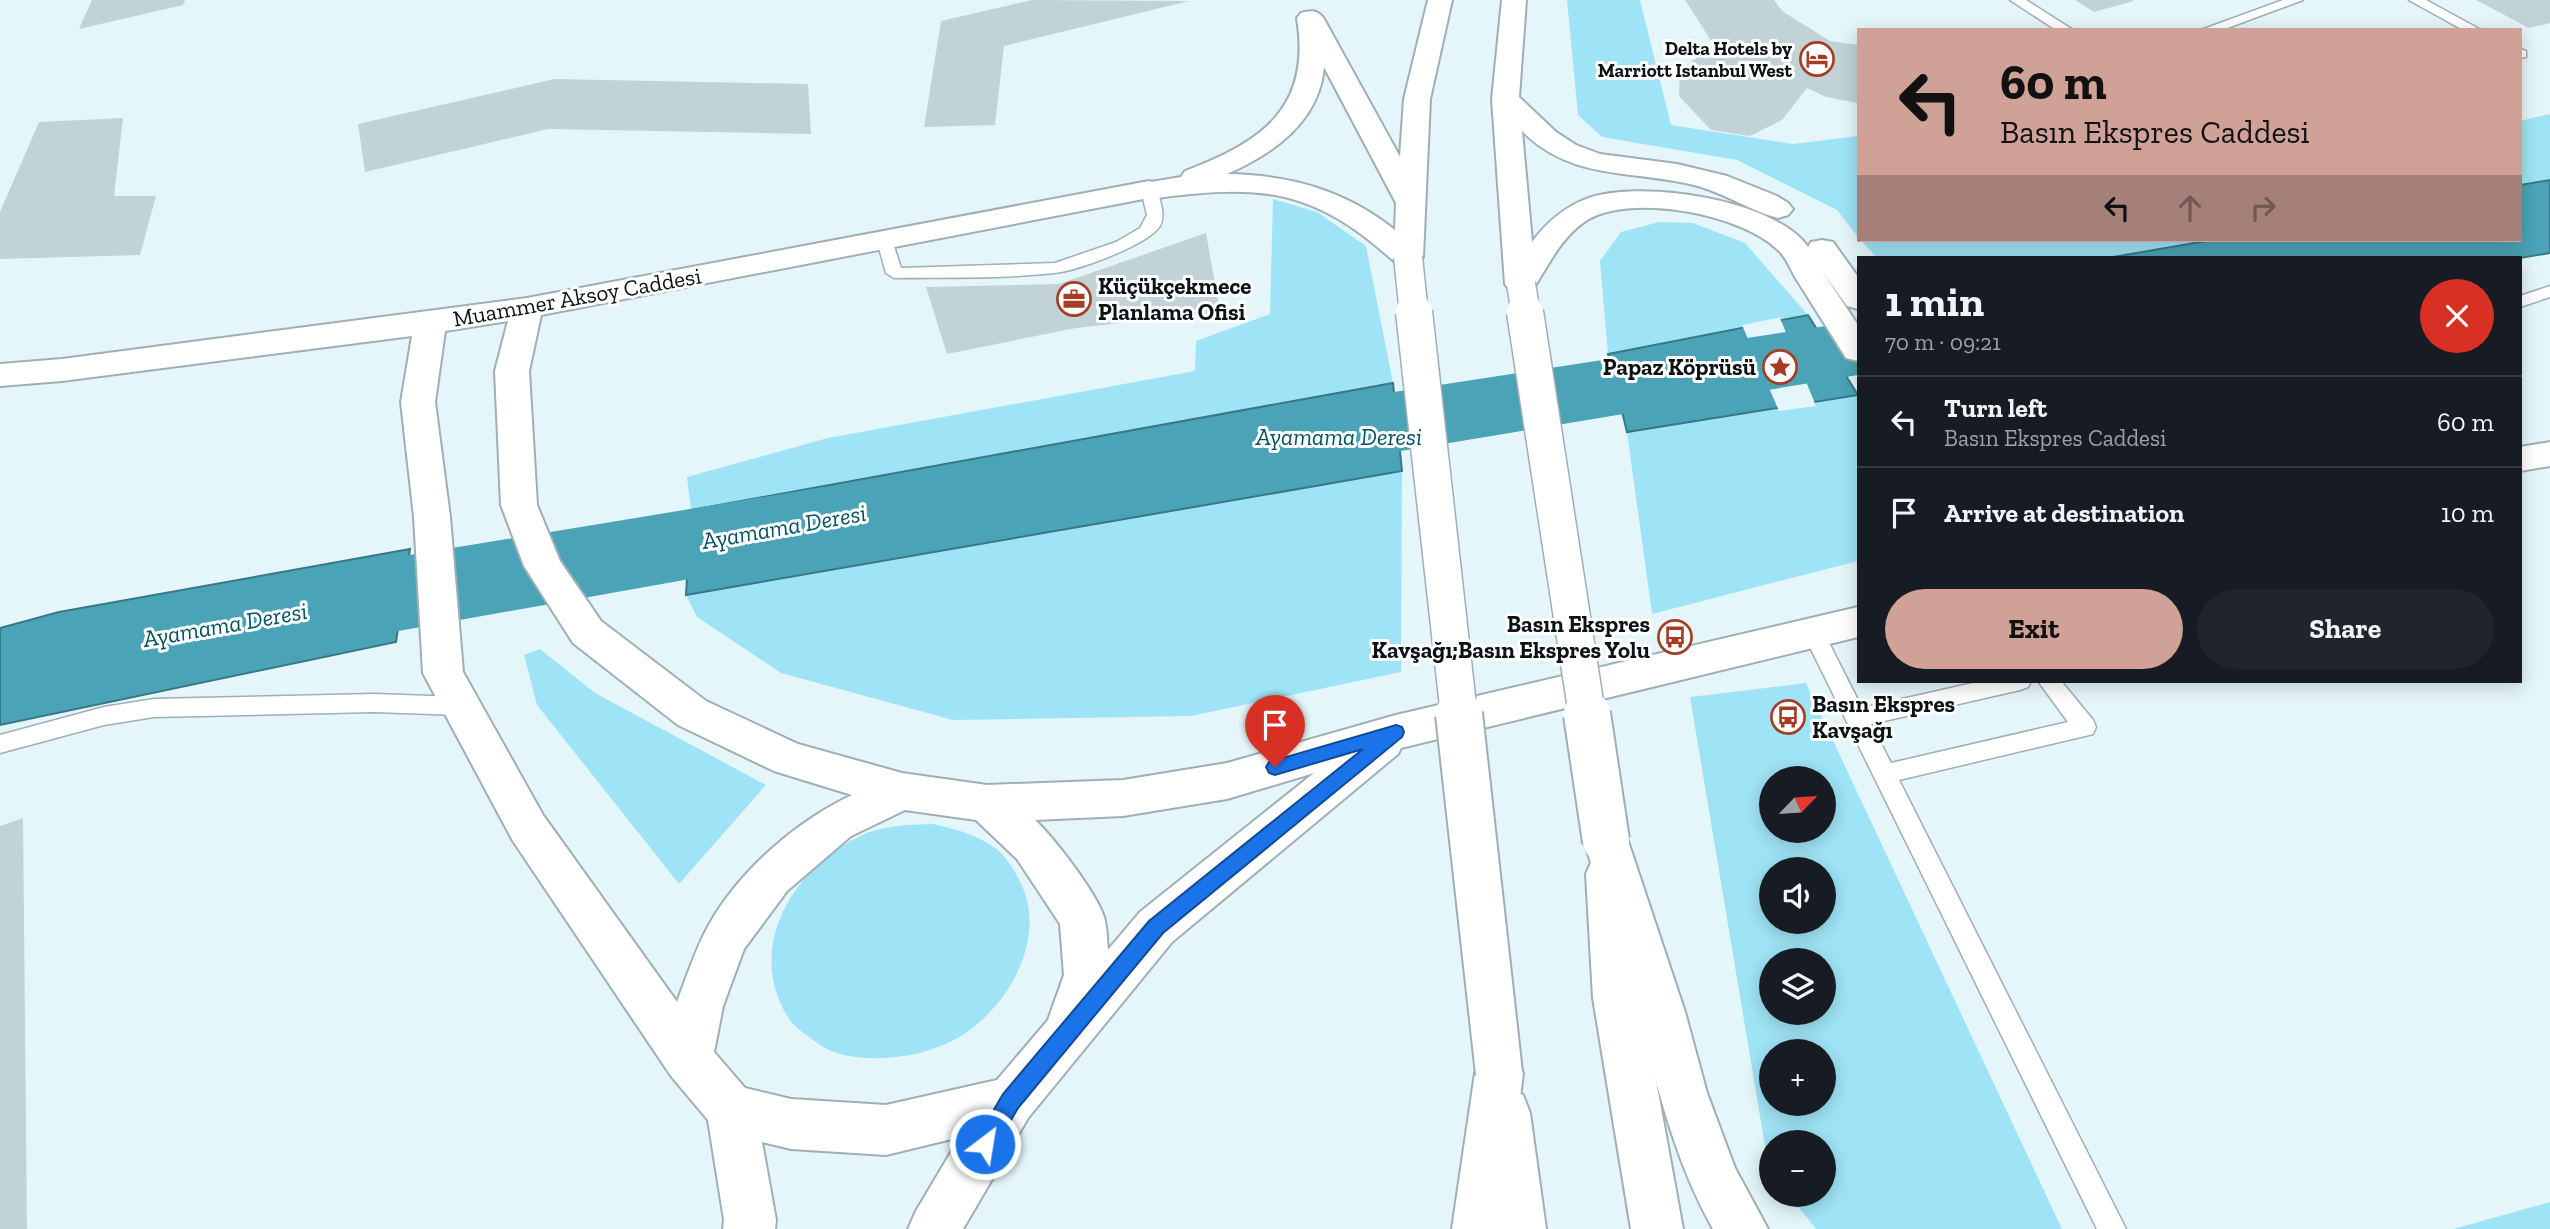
<!DOCTYPE html>
<html lang="en">
<head>
<meta charset="utf-8">
<style>
	body { margin:0; font-family:"Zilla Slab",serif; background:#20242c; color:#f1f3f6; height:100vh; display:flex; flex-direction:column; font-size:26px; white-space:nowrap }
	* { box-sizing:border-box; margin:0 }
	p { font-size:23px; color:#9ea1a6 }
	.icon { flex:none; width:38px; height:38px; fill:none; stroke:currentColor; stroke-width:2; stroke-linecap:round; stroke-linejoin:round }
	.map { position:relative; flex:1; overflow:hidden }
	.side { position:absolute; left:1857px; top:256px; width:665px; height:427px; display:flex; flex-direction:column; background:#171b24; border-radius:0px; box-shadow:0 4px 18px #0003 }
	.side>* { flex:none }
	.top-card { position:absolute; left:1857px; top:28px; width:665px; height:214px; border-radius:0px; box-shadow:0 4px 18px #0003; background:#cfa197; color:#111; overflow:hidden }
	.needle { width:46px; rotate:65deg }
	.buttons { position:absolute; left:1759px; top:766px; display:grid; gap:14px }
	.buttons a { display:grid; place-items:center; width:77px; height:77px; border-radius:50%; background:#171b24; box-shadow:0 4px 18px #0003; font-size:35px }
	.pin { position:absolute; display:grid; place-items:center; width:60px; height:60px; color:#fff; margin:-72px -30px; border-radius:50% 50% 50% 0; rotate:-45deg; box-shadow:0 0 7px #0007 }
	.pin .icon { rotate:45deg }
	.me { position:absolute; width:77px; margin:-38px; rotate:31deg; stroke-linejoin:round; filter:drop-shadow(0 0 5px #0008) }
	.turn { display:flex; align-items:center; gap:24px; height:147px; padding:0 28px; font-size:32px }
	.turn .icon { width:91px; height:91px; stroke-width:2.5 }
	.turn b { display:block; font-size:49px; line-height:60px }
	.lanes { display:flex; align-items:center; height:66px; padding:0 28px; background:#0003; justify-content:center; gap:35px; direction:ltr }
	.lanes .off { opacity:.35 }
	.round { display:grid; place-items:center; flex:none; width:74px; height:74px; border-radius:37px; background:#20242c }
	.head { display:flex; align-items:center; justify-content:space-between; height:119px; padding:0 28px }
	h1 { font-size:42px; font-weight:700; line-height:52px }
	.primary-button { display:flex; gap:14px; margin-top:auto; padding:14px 28px }
	.primary-button a { flex:1; height:80px; border-radius:42px; background:#cfa197; color:#111; font-size:28px; font-weight:700; line-height:80px; text-align:center }
	.primary-button a+a { background:#20242c; color:#f1f3f6 }
	ul { padding:0; list-style:none }
	li { display:flex; align-items:center; gap:21px; height:91px; padding:0 28px; border-top:2px solid #363941 }
	li div { flex:1 }
	li b { display:block; font-size:26px }
	li em { font-style:normal }
	.map>svg:first-child { display:block }
	.green { fill:#9fe4f6; fill-rule:evenodd }
	.water { fill:#4ba3b7; stroke:#387886; stroke-width:2 }
	.pier { fill:#e5f6fb }
	.lines { fill:none; stroke-linecap:round; stroke-linejoin:round }
	.river { fill:#4ba3b7; fill-rule:evenodd }
	.building { fill:#c2d3d7 }
	.lane-casing { stroke:#9fafb3; stroke-width:3 }
	.secondary-casing { stroke:#9fafb3; stroke-width:4 }
	.primary-casing { stroke:#9fafb3; stroke-width:4 }
	.highway-casing { stroke:#9fafb3; stroke-width:4 }
	.lane { fill:#fff; fill-rule:evenodd }
	.secondary { fill:#fff; fill-rule:evenodd }
	.primary { fill:#fff; fill-rule:evenodd }
	.highway { fill:#fff; fill-rule:evenodd }
	.primary-bridge-far2-casing { stroke:#9fafb3; stroke-width:31; stroke-linecap:butt }
	.primary-bridge-far1-casing { stroke:#9fafb3; stroke-width:39; stroke-linecap:butt }
	.primary-bridge-casing { stroke:#9fafb3; stroke-width:50; stroke-linecap:butt }
	.primary-bridge-far2 { stroke:#fff; stroke-width:28 }
	.primary-bridge-far1 { stroke:#fff; stroke-width:36 }
	.primary-bridge { stroke:#fff; stroke-width:46 }
	.route { fill:#1a73e8; stroke:#114b97; stroke-width:2 }
	.labels { text-anchor:middle; stroke-width:6; stroke-linejoin:round; paint-order:stroke }
	.far-poi-label { font-size:19px; font-weight:bold; fill:#0d1315; stroke:#fff; text-anchor:end }
	.poi-label { font-size:23px; font-weight:bold; fill:#0d1315; stroke:#fff; text-anchor:start }
	.street-label { font-size:23px; fill:#0d1315; stroke:#fff }
	.water-label { font-size:24px; font-style:italic; fill:#015361; stroke:#fff }
</style>
</head>
<body>
<div class="map">
<svg width="2550" height="1229" viewBox="0 0 2550 1229">
	<rect width="100%" height="100%" fill="#e5f6fb"/>
	<g class="green">
		<path d="M1567,0H1640L1671,125L1793,144L1858,136V237L1837,210L1737,160L1602,137L1578,115Z"/>
		<path d="M2550,114V180L2520,185V121Z"/>
		<path d="M1273,199L1317,212L1366,246L1393,383L691,510L687,477L828,438L1195,371L1196,341L1270,314Z"/>
		<path d="M1659,222L1693,223L1745,243L1808,315L1608,354L1600,261L1621,232Z"/>
		<path d="M1861,240H2212L2113,257H1876Z"/>
		<path d="M1858,395V561L1652,614L1627,432Z"/>
		<path d="M1402,471L1401,672L1191,716L953,720L781,673L697,617L686,595Z"/>
		<path d="M540,649L595,693L766,785L679,884L537,705L524,655Z"/>
		<path d="M1806,683L2062,1229H1816L1789,1195H1824V1143H1771V1173L1769,1170L1690,697ZM1771,779H1824V831H1771ZM1771,870H1824V922H1771ZM1771,961H1824V1013H1771ZM1771,1052H1824V1104H1771Z"/>
		<path d="M933,824C954,829 973,833 992,846C1007,855 1016,873 1023,888C1047,945 1002,1017 950,1042C929,1052 906,1057 883,1058C863,1059 835,1057 817,1043C808,1036 795,1028 789,1019C744,949 792,869 860,836C883,825 908,825 933,824Z"/>
		<path d="M2550,1202V1229H2453Z"/>
	</g>
	<g class="water">
		<path d="M2550,180V253L2520,258L2113,257L2212,240H2520V185Z"/>
		<path d="M1808,315L1858,395L1627,432L1608,354Z"/>
		<path d="M1393,383L1402,471L686,595L691,510Z"/>
		<path d="M410,549L396,642L0,725V628L59,612Z"/>
	</g>
	<path class="pier" d="M1783,317L1780,318L1816,406L1779,411L1742,325Z"/>
	<g class="lines">
		<g class="river">
			<path d="M1858,321V375L1263,474L1232,465L1219,443L1232,421L1263,412Z"/>
			<path d="M824,487L857,497L870,521L857,545L824,555L270,654L235,643L221,616L235,589L270,578Z"/>
		</g>
	</g>
	<g class="building">
		<path d="M92,0H185L183,5L79,29Z"/>
		<path d="M1032,0L1189,1L1004,46L995,125L924,127L941,21Z"/>
		<path d="M1685,0H1774L1782,11L1830,41L1858,45V103L1826,97L1807,88L1782,120L1750,136L1711,130L1679,96L1680,70L1714,45Z"/>
		<path d="M2075,0H2133L2134,1L2094,12Z"/>
		<path d="M2476,0H2550V23L2529,28Z"/>
		<path d="M555,79L808,84L811,134L548,129L365,172L358,124Z"/>
		<path d="M123,118L114,196H156L140,255L0,259V212L39,122Z"/>
		<path d="M1206,233L1220,312L1076,328L947,354L926,287L1059,284Z"/>
		<path d="M23,818L27,1229H0V826Z"/>
	</g>
	<g class="lines">
		<g class="lane-casing">
			<g id="lane">
				<path d="M2010,0H2026L2073,30H2056Z"/>
				<path d="M2283,0H2303L2222,30H2201Z"/>
				<path d="M2409,0H2426L2481,30H2463Z"/>
				<path d="M2520,49L2526,51V57L2520,58Z"/>
				<path d="M1149,185L1157,190C1160,201 1166,215 1160,226C1148,245 1077,271 1054,273C1001,279 947,277 894,278L886,273L877,241L879,237H891L901,268L1055,263L1116,242L1140,228L1147,215L1141,190Z"/>
				<path d="M2550,286V297L2520,307V296Z"/>
				<path d="M1813,623L1820,625L1862,708L1982,681H2031L2028,687L2020,690L1871,724L1891,763L2068,722L2038,681H2061L2093,720L2096,727L2093,734L2085,736L1899,780L2126,1229H2097L1802,631L1806,625Z"/>
				<path d="M374,694L460,697L468,700L471,706L468,712L460,715L374,712L154,717L104,725L0,753V735L104,707L154,699Z"/>
			</g>
		</g>
		<g class="secondary-casing">
			<g id="secondary">
				<path d="M1149,181L1159,184L1164,190L1159,196L541,315L529,371L537,505L560,561L601,621L706,701L798,744L902,773L987,785L1123,780L1227,763L1396,715L1858,607V637L1401,748L1398,754L1172,942L1028,1118L963,1229H908L916,1211L960,1137L886,1155L791,1149L762,1142L776,1220L775,1229H723L724,1220L708,1120L671,1076L513,841L423,673L414,517L401,402L412,336L62,381L0,386V364L62,359L527,298ZM508,321L495,371L501,505L524,566L573,643L678,725L774,771L852,795C797,821 741,869 710,923C696,947 687,976 677,1002L543,815L463,672L450,517L435,402L445,331ZM1314,773L1140,912L1108,950C1107,940 1107,927 1104,917C1096,892 1054,838 1035,820L1123,816L1227,799ZM905,810L976,820L1017,859L1060,924L1064,975L1048,1020L997,1080L886,1105L791,1099L745,1088L714,1052L723,1006L744,949L787,891L851,836Z"/>
				<path d="M2550,442V466L2520,471V447Z"/>
			</g>
		</g>
		<g class="primary-casing">
			<g id="primary">
				<path d="M1428,0H1452L1430,99L1423,257L1419,264L1408,266L1397,264C1312,186 1260,184 1149,199L1139,196L1134,190L1139,184L1181,177L1185,171C1261,142 1312,109 1297,18L1301,13C1311,10 1318,10 1324,19L1400,157L1404,99ZM1324,67L1396,203L1395,230C1345,190 1290,175 1227,174C1273,154 1319,122 1324,67Z"/>
				<path d="M1502,0H1526L1519,97L1556,132L1576,145L1600,154L1677,164L1727,176L1777,196L1788,203L1793,209L1788,215L1778,218C1751,211 1726,194 1698,186C1634,169 1573,182 1522,131L1532,242C1547,222 1563,208 1586,199C1638,179 1775,199 1808,247L1811,242L1822,240L1833,242L1858,277V309L1847,306L1822,271L1858,325V361L1846,358C1829,331 1812,304 1795,277C1790,268 1786,257 1778,250C1742,214 1631,193 1587,220C1561,237 1548,266 1532,291L1521,294L1510,291L1505,284L1492,99Z"/>
				<path d="M1608,854L1624,860L1630,874L1641,998L1683,1229H1631L1593,998L1586,874L1592,860Z"/>
				<path d="M1505,1088L1523,1095L1530,1113L1546,1229H1494L1480,1113L1487,1095Z"/>
			</g>
		</g>
		<g class="highway-casing">
			<g id="highway">
				<path d="M1606,822L1621,827L1628,841L1685,1012L1707,1093L1735,1168L1768,1229H1713C1675,1162 1658,1088 1638,1014C1622,956 1602,898 1584,841L1591,827Z"/>
				<path d="M1499,1049L1516,1056L1523,1073L1504,1229H1452L1475,1073L1482,1056Z"/>
			</g>
		</g>
		<use href="#lane" class="lane"/>
		<use href="#secondary" class="secondary"/>
		<use href="#primary" class="primary"/>
		<use href="#highway" class="highway"/>
		<g class="primary-bridge-far2-casing">
			<g id="primary-bridge-far2">
				<path d="M1408,257L1414,314"/>
				<path d="M1521,284L1526,314"/>
			</g>
		</g>
		<g class="primary-bridge-far1-casing">
			<g id="primary-bridge-far1">
				<path d="M1414,312L1459,715"/>
				<path d="M1525,312L1587,715"/>
			</g>
		</g>
		<g class="primary-bridge-casing">
			<g id="primary-bridge">
				<path d="M1459,714L1499,1073"/>
				<path d="M1587,714L1606,841"/>
			</g>
		</g>
		<use href="#primary-bridge-far2" class="primary-bridge-far2"/>
		<use href="#primary-bridge-far1" class="primary-bridge-far1"/>
		<use href="#primary-bridge" class="primary-bridge"/>
	</g>
	<path class="route" d="M1396,725L1402,727L1404,732L1402,737L1163,933L1018,1108L993,1151L985,1154L978,1151L975,1144L978,1137L1003,1094L1149,921L1363,749L1275,775L1269,773L1266,767L1269,762Z"/>
	<defs>
		<g id="hotel-ring" transform="scale(1.75)"><circle r="9.5" fill="#fff" stroke="#a53c23" stroke-width="1.5"/><path d="M-6-4.5h1.5V1H6V5H4.5V3h-9V5H-6ZM-4 0a1.8 1.8 0 1 1 3.6 0ZM.5 0V-2.5h3Q6-2.5 6 0Z" fill="#a53c23"/></g>
		<g id="office-ring" transform="scale(1.75)"><circle r="9.5" fill="#fff" stroke="#a53c23" stroke-width="1.5"/><path d="M-6-3h4V-5.5h4V-3h4V5H-6ZM-1-4.5V-3h2v-1.5ZM-6 0V1H6V0Z" fill="#a53c23"/></g>
		<g id="sight-ring" transform="scale(1.75)"><circle r="9.5" fill="#fff" stroke="#a53c23" stroke-width="1.5"/><path d="M0-6L1.8-2.2L6-1.7L2.9 1.2L3.7 5.4L0 3.3L-3.7 5.4L-2.9 1.2L-6-1.7L-1.8-2.2Z" fill="#a53c23"/></g>
		<g id="bus-ring" transform="scale(1.75)"><circle r="9.5" fill="#fff" stroke="#a53c23" stroke-width="1.5"/><path d="M-5-6H5V4H4V6H2V4H-2V6H-4V4H-5ZM-3.5-4V0h7V-4ZM-3.5 1.2v1.5H-2V1.2ZM2 1.2v1.5H3.5V1.2Z" fill="#a53c23"/></g>
	</defs>
	<g fill-rule="evenodd">
		<use href="#hotel-ring" x="1817" y="59"/>
		<use href="#office-ring" x="1074" y="299"/>
		<use href="#sight-ring" x="1780" y="367"/>
		<use href="#bus-ring" x="1675" y="637"/>
		<use href="#bus-ring" x="1788" y="717"/>
	</g>
	<g class="labels">
		<g class="far-poi-label">
			<text x="1792" y="55">Delta Hotels by<tspan x="1792" dy="22">Marriott Istanbul West</tspan></text>
		</g>
		<g class="poi-label">
			<text x="1098" y="294">Küçükçekmece<tspan x="1098" dy="26">Planlama Ofisi</tspan></text>
			<text x="1756" y="375" text-anchor="end">Papaz Köprüsü</text>
			<text x="1650" y="632" text-anchor="end">Basın Ekspres<tspan x="1650" dy="26">Kavşağı;Basın Ekspres Yolu</tspan></text>
			<text x="1812" y="712">Basın Ekspres<tspan x="1812" dy="26">Kavşağı</tspan></text>
		</g>
		<g class="street-label">
			<text transform="translate(577 297) rotate(-10)" y="8">Muammer Aksoy Caddesi</text>
		</g>
		<g class="water-label">
			<text x="1339" y="445">Ayamama Deresi</text>
			<text transform="translate(784 527) rotate(-10)" y="8">Ayamama Deresi</text>
			<text transform="translate(225 625) rotate(-10)" y="8">Ayamama Deresi</text>
		</g>
	</g>
</svg>
<div class="buttons">
<a><svg class="needle" viewBox="-14 -14 28 28"><path d="M0-13l5 13h-10z" fill="#e53935"/><path d="M0 13l5-13h-10z" fill="#9ea1a6"/></svg></a>
<a><svg class="icon" aria-label="sound" viewBox="0 0 24 24"><path d="M4 9h4l5-4v14l-5-4H4zM17 9q2 3 0 6"/></svg></a>
<a><svg class="icon" aria-label="layers" viewBox="0 0 24 24"><path d="M12 4l9 5-9 5-9-5zM3 14l9 5 9-5"/></svg></a>
<a>+</a>
<a>−</a>
</div>
<div class="pin" style="left:1275px;top:767px;background:#d93025"><svg class="icon" aria-label="arrive" viewBox="0 0 24 24"><path d="M6 21V4h12l-3 4 3 4H6"/></svg></div>
<svg class="me" style="left:985px;top:1144px" viewBox="-20 -20 40 40"><circle r="17" fill="#1a73e8" stroke="#fff" stroke-width="3"/><path d="M0-11L8 9 0 5-8 9z" fill="#fff"/></svg>
<div class="top-card">
<div class="turn"><svg class="icon" aria-label="left" viewBox="0 0 24 24"><path d="M17 20v-9H6M10 6l-5 5 5 5"/></svg><div><b>60 m</b>Basın Ekspres Caddesi</div></div>
<div class="lanes"><svg class="icon" aria-label="left" viewBox="0 0 24 24"><path d="M17 20v-9H6M10 6l-5 5 5 5"/></svg><svg class="icon off" aria-label="ahead" viewBox="0 0 24 24"><path d="M12 20V5M6 11l6-6 6 6"/></svg><svg class="icon off" aria-label="right" viewBox="0 0 24 24"><path d="M7 20v-9h11M14 6l5 5-5 5"/></svg></div>
</div>
<section class="side">
<div class="head"><div><h1>1 min</h1><p>70 m · 09:21</p></div><a class="round" style="background:#d93025;color:#fff"><svg class="icon" aria-label="close" viewBox="0 0 24 24"><path d="M6 6l12 12M18 6L6 18"/></svg></a></div>
<ul>
<li><svg class="icon" aria-label="left" viewBox="0 0 24 24"><path d="M17 20v-9H6M10 6l-5 5 5 5"/></svg><div><b>Turn left</b><p>Basın Ekspres Caddesi</p></div><em>60 m</em></li>
<li><svg class="icon" aria-label="arrive" viewBox="0 0 24 24"><path d="M6 21V4h12l-3 4 3 4H6"/></svg><div><b>Arrive at destination</b></div><em>10 m</em></li>
</ul>
<div class="primary-button"><a>Exit</a><a>Share</a></div>
</section>
</div>
</body>
</html>
